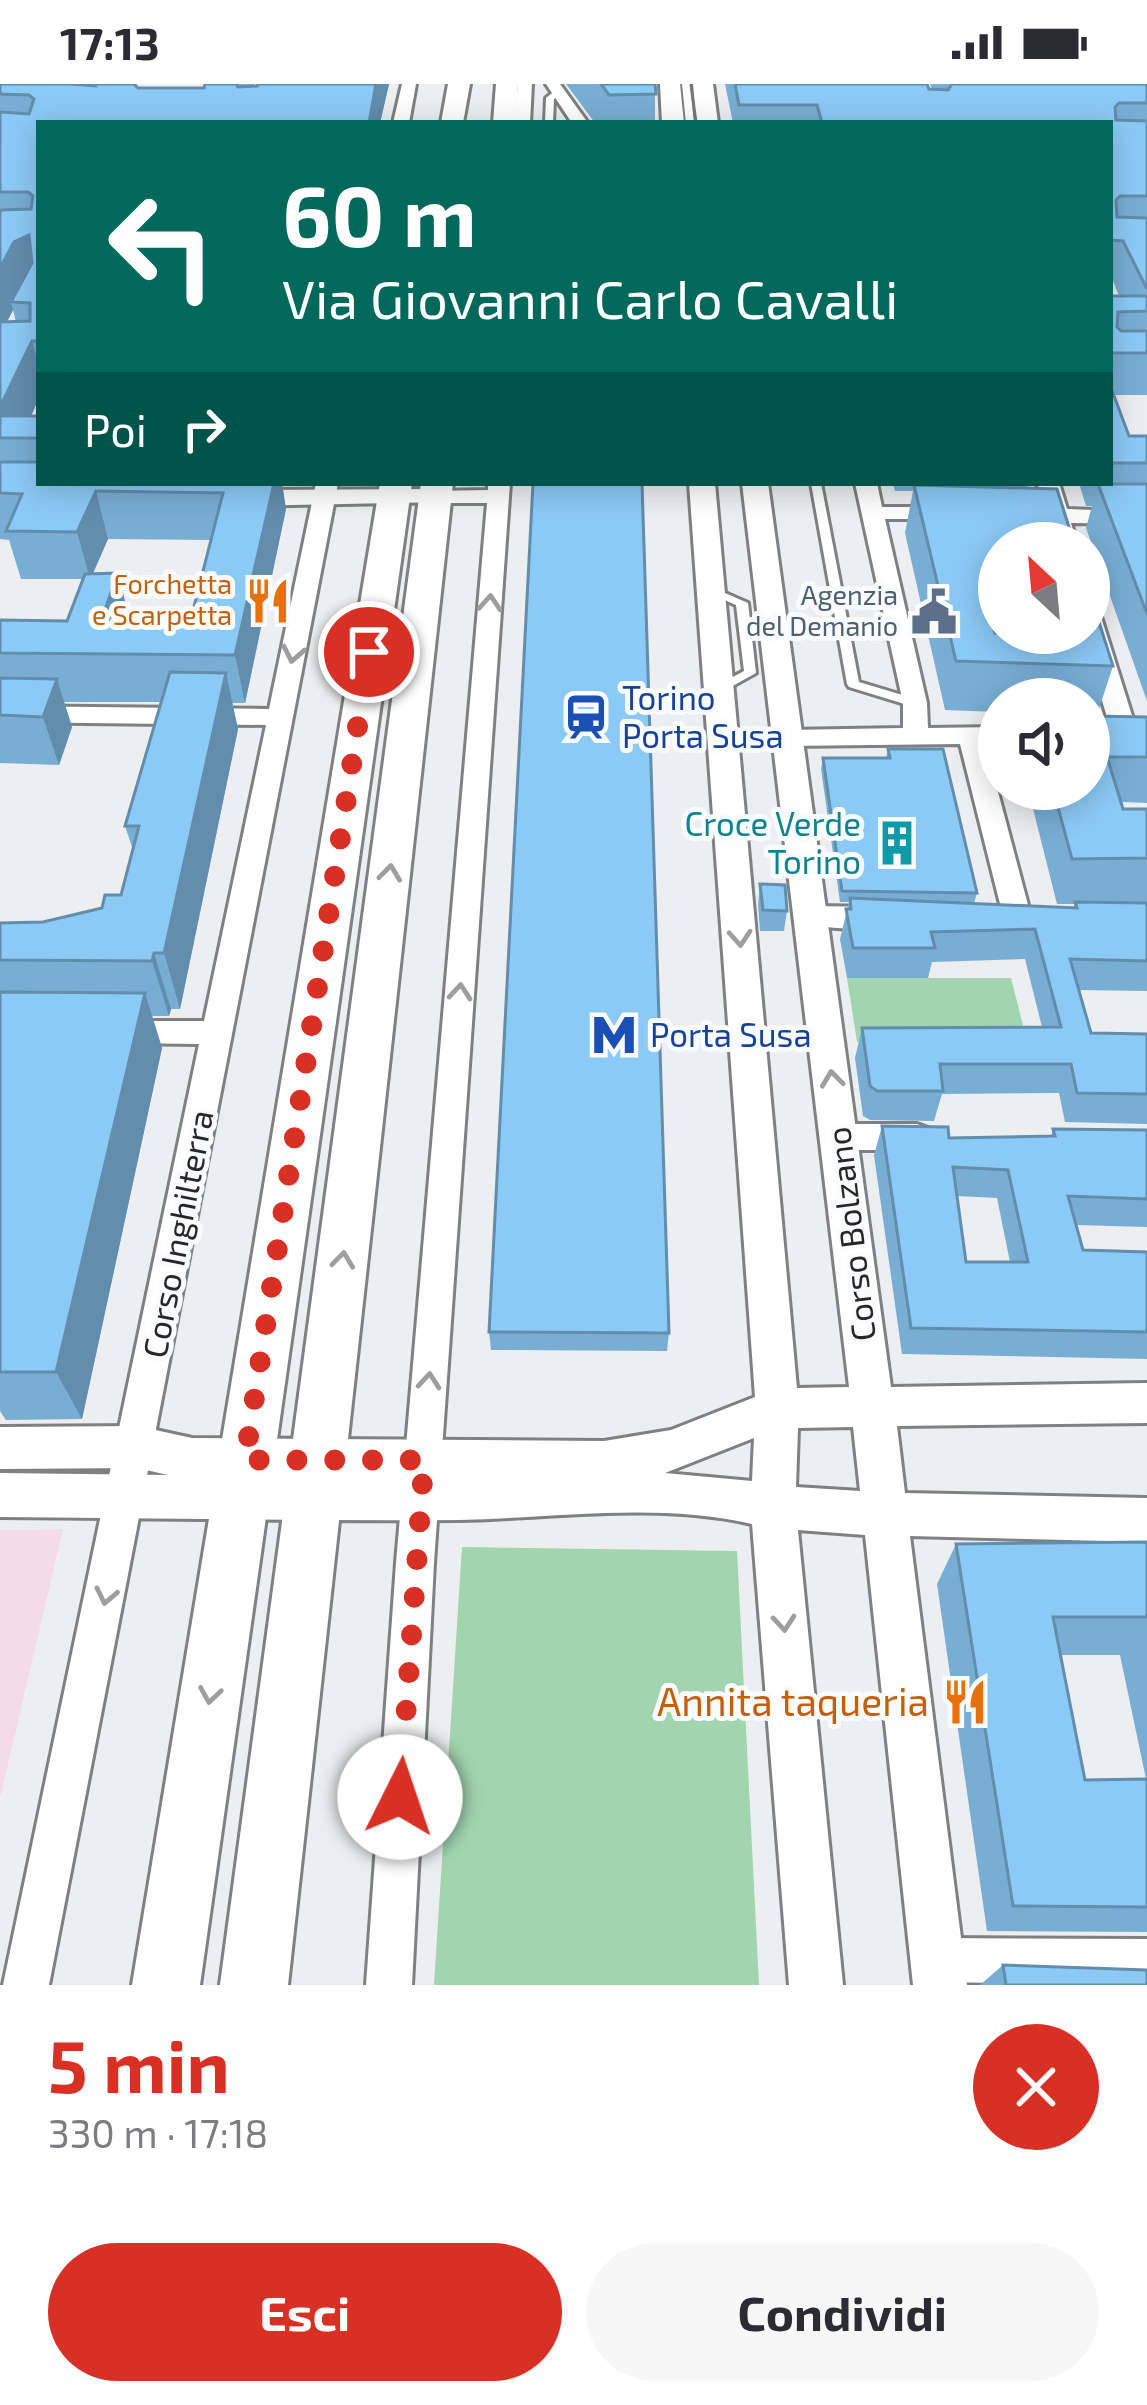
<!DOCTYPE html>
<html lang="it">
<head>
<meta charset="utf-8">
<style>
	body { margin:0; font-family:"Exo 2",sans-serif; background:#f7f7f7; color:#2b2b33; height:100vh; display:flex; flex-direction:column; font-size:45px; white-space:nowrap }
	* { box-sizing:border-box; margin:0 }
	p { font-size:39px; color:#7c7c81 }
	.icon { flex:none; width:66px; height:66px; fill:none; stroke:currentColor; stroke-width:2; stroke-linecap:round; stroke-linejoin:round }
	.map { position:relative; height:1901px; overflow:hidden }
	.drawer { display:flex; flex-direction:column; background:#fff; flex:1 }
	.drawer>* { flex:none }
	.hud { position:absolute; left:36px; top:36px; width:1077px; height:366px; border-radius:0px; box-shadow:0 6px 30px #0003; background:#00695c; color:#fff; overflow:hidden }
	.needle { width:78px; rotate:334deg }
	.buttons { position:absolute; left:978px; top:438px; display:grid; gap:24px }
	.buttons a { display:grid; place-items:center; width:132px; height:132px; border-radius:50%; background:#fff; box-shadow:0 6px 30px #0003; font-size:60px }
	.pin { position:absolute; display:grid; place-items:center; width:102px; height:102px; color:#fff; margin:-51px; border:6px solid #fff; border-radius:50%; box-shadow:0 3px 12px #0007 }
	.me { position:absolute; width:132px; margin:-66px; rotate:4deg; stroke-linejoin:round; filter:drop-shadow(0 0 9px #0008) }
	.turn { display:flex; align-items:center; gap:42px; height:252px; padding:0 48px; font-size:54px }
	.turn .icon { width:156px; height:156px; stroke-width:2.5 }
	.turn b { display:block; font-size:84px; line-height:102px }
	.then { display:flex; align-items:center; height:114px; padding:0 48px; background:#0003; gap:24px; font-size:45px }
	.round { display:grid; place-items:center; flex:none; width:126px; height:126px; border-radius:63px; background:#f7f7f7 }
	.overview { display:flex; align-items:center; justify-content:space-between; height:204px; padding:0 48px }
	h1 { font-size:72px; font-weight:700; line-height:90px; color:#d93025 }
	.primary-button { display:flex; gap:24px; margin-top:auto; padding:24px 48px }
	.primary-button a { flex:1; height:138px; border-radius:72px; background:#d93025; color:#fff; font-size:48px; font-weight:700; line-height:138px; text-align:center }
	.primary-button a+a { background:#f7f7f7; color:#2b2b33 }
	.status { display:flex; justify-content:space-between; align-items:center; height:84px; padding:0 60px; background:#fff; direction:ltr }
	.status svg { height:33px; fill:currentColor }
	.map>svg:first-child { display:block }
	.commercial { fill:#f3dce8 }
	.green { fill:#a1d4af }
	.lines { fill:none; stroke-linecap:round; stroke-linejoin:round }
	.service-casing { stroke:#7e8081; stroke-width:6 }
	.minor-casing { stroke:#7e8081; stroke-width:6 }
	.tertiary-casing { stroke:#7e8081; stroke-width:6 }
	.secondary-casing { stroke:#7e8081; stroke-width:6 }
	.primary-casing { stroke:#7e8081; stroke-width:6 }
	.service { fill:#fff; fill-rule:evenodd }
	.minor { fill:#fff; fill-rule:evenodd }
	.tertiary { fill:#fff; fill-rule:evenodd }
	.secondary { fill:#fff; fill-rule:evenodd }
	.primary { fill:#fff; fill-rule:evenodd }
	.tram { stroke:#777778; stroke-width:3 }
	.wall { fill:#78aed4; fill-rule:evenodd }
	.shaded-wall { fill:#628dac }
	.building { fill:#8ccaf6; stroke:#628dac; stroke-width:3; fill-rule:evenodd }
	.oneway { stroke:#9e9e9e }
	.route { stroke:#d93025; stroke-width:21; stroke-dasharray:0 37.8 }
	.labels { text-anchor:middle; stroke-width:10; stroke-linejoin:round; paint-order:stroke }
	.far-food-label { font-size:27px; fill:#c56008; stroke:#f9fbfc; text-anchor:end }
	.far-service-label { font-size:27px; fill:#4e5e75; stroke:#f9fbfc; text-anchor:end }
	.transit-label { font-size:33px; fill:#164399; stroke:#f9fbfc; text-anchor:start }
	.culture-label { font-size:33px; fill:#0d838f; stroke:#f9fbfc; text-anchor:end }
	.street-label { font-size:33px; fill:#272728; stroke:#f9fbfc }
	.near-food-label { font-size:39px; fill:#c56008; stroke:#f9fbfc; text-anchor:end }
</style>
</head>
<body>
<div class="status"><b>17:13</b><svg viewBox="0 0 49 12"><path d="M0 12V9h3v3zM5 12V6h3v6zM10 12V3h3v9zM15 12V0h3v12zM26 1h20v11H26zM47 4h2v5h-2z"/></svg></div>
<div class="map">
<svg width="1147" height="1901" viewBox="0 0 1147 1901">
	<rect width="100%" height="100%" fill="#eceeef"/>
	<path class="commercial" d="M63,1445L0,1714V1446Z"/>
	<g class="green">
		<path d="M847,894H1011L1027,957L857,958Z"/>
		<path d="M462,1463L737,1467L759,1901H434Z"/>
	</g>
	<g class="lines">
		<g class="service-casing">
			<g id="service">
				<path d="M682,0H690L694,39H686Z"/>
				<path d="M556,6L563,8L554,15L553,39H545L546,14Z"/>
				<path d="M811,399H821L859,598L919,616V622H911L849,603L847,600Z"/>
				<path d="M711,503L748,519L756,589L720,609L716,608V602L744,587L736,521L707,508V504Z"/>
			</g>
		</g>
		<g class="minor-casing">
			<g id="minor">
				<path d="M402,0H416L409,39H393Z"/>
				<path d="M518,0H532L530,39H514Z"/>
				<path d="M546,0H560L588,39H572Z"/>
				<path d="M316,399H338L49,1901H3L199,960L120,959L109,956L105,948L109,940L120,937H204L266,641L0,638V622L269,625Z"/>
				<path d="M488,399H510L434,1479L412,1901H366L396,1479L487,419H435L424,413L435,407L488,406Z"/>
				<path d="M855,399H877L882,423H951L962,429L951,435H885L927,619L928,644L999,643V659H985L1032,836L1028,843H1008L1004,836L960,660L787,662L774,654L787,646L903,644V619Z"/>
				<path d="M1037,399H1059L1067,425L1147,428V440L1071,439L1077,459H1055L1049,438L1029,437L1018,431L1029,425H1045Z"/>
				<path d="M1089,526L1101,533L1140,657L1136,663L1127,665L1114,657L1082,549H1089Z"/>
				<path d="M812,822L884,823L898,833C886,849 810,848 798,832Z"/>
				<path d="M839,1040H917L928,1044L933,1053L928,1062L917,1066H839L828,1062L823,1053L828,1044Z"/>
				<path d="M937,1854L1147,1855V1901L937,1898L921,1892L915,1876L921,1860Z"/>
			</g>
		</g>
		<g class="tertiary-casing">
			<g id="tertiary">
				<path d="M689,399H715L797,1304L849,1303L742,399H768L891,1303L1147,1299V1339L897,1342L905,1409L1147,1414V1458L910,1452L967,1901H913L865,1451L798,1446L843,1901H789L752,1440C657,1418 555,1434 459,1436C306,1437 153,1434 0,1433V1389L168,1391L137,1384L0,1385V1343L137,1342L192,1354L604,1357L671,1346L755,1313ZM853,1343L860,1407L796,1403L798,1344ZM754,1354L752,1397L665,1389Z"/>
				<path d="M435,405L448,413L444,418L235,422L222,414L235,406Z"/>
			</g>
		</g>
		<g class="secondary-casing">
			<g id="secondary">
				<path d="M660,0H680L684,39H662Z"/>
				<path d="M693,0H713L718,39H696Z"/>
			</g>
		</g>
		<g class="primary-casing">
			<g id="primary">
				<path d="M448,0H470L463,39H441Z"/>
				<path d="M496,0H518L515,39H493Z"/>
				<path d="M380,399H412L200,1901H132Z"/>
				<path d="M421,399H453L288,1901H220Z"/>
			</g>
		</g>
		<use href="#service" class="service"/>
		<use href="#minor" class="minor"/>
		<use href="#tertiary" class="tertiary"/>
		<use href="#secondary" class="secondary"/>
		<use href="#primary" class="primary"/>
		<path class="tram" d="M691,0L696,39"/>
	</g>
	<g class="wall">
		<path d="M0,0L76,2L75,0H134L138,4H204L205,0H255L254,3L257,2L258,0H389L380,39H39V314L31,332H39V399H296L282,400L286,425L245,619H232L238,645L180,925H171L169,932H152L162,964L82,1335L6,1336L0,1327V839L43,838L102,824L121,811L133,766L125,742L161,618H64L72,643L59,681L0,679V536L67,537L83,495H21L9,456L0,455ZM13,226L16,238H7ZM108,455L211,456L190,538L130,539L118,489L93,490Z"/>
		<path d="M566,0H655V39H595Z"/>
		<path d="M725,0H927L929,5H932L930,0H1147V311H1114L1129,352H1147V617L1086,444L1092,422H1086L1079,399H1110V212H1119L1113,197H1110V39H733Z"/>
		<path d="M893,399H1030L999,459V549L1113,582L1097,631H1089V615H999V628L945,626L905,449L913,407H895Z"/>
		<path d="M1089,632L1147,633V719L1121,718L1123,725H1147V907L1079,906L1091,949L1147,950V1040L1065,1038L1059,1009L942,1010L934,1037L870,1036L863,1032L855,974L862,944L1042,943L1025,875L932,878L928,894H847L840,855L849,818H840L821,685L823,674H886L888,665L977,809L974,819L1073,824L1075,820H1057L1028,705H1089Z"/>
		<path d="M760,800L787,827L784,847H760L758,821Z"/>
		<path d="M882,1042L949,1054L1051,1053L1053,1045L1147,1046V1143L1076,1141L1083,1166L1147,1168V1275L902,1270L874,1071ZM957,1112L997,1114L1010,1178H966Z"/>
		<path d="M489,1248L669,1249L667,1267L491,1266Z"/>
		<path d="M1147,1458V1848L987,1847L937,1500L956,1460ZM1060,1571H1120L1146,1695L1085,1696Z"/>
		<path d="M1003,1881L1147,1901H980Z"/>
	</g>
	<g class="shaded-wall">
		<path d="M376,0H389L380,39H369Z"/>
		<path d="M29,151L39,191L11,218L13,226L0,251V184L14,158Z"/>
		<path d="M32,257L39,282V314L21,354L0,348V323Z"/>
		<path d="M274,399H282L286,425L245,619L235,571Z"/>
		<path d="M96,407L108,455L90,495L77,448Z"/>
		<path d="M118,489L130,537L119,570L100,539Z"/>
		<path d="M226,589L238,645L180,925L164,869Z"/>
		<path d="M57,595L72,643L59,681L43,633Z"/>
		<path d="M154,869L171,925L169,932L152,877Z"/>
		<path d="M145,909L162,964L82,1335L56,1288Z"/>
	</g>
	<g class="building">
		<path d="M0,0H71L96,2V0H134L138,4H204L205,0H236L238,3L257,2L258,0H376L369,39H39V257H32L0,323V238L30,237V219L11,218L32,179L29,151L14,158L0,184V126L31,125L33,112L28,108H0V28L29,30L34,15L29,11L0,10Z"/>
		<path d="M601,0H655L656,10L609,11Z"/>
		<path d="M735,0H927L929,5L948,6L952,0H1147V19H1119L1115,23L1116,36L1147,37V112H1120L1116,116L1117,133L1147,134V205L1123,157L1110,156V39H822L817,21H739Z"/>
		<path d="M1110,212H1147V227L1118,228L1117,243L1121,247H1147V269H1110Z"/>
		<path d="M1110,301L1129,352H1147V379H1110Z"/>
		<rect x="0" y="332" width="39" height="22"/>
		<path d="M0,378H39V399H274L235,571L0,569V536L67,537L85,490L118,489L100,539L190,538L223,409L96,407L77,448L6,447L22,410L0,409Z"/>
		<path d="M533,399H642L669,1249L489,1248Z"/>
		<path d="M1098,400H1147V530Z"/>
		<path d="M914,401L1057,405L1074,459H999V503H982L995,549H1089V507L1113,582L956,577Z"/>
		<path d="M170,588L226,589L164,869H154L152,877L0,876V839L43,838L102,824L105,811H121L139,742H125Z"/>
		<path d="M0,594L57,595L43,633L0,631Z"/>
		<path d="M1089,632L1147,633V673H1107L1123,725H1147V774L1072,775L1053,705H1089Z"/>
		<path d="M888,665H943L977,809L842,807L823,674H890Z"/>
		<path d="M760,800L785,801L787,827L763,826Z"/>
		<path d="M850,814L1077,824L1075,818L1147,819V877L1070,875L1091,949L1147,950V1010L1077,1009L1071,980H940L943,1007H877L870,1002L862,944L1061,943L1035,845L931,848L935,864H853L846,825H851Z"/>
		<path d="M0,908L145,909L56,1288H0Z"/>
		<path d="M882,1042L948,1043L949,1054L1055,1052L1053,1045L1147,1046V1115L1068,1112L1083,1166L1147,1168V1248L911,1244ZM953,1083L1008,1086L1028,1178H966Z"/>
		<path d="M1147,1458V1533H1053L1085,1696L1147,1695V1823L1013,1822L956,1460Z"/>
		<path d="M1003,1881L1147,1886V1901H1006Z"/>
	</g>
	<defs><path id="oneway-chevron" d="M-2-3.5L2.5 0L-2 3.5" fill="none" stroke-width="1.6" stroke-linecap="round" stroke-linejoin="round" transform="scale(3)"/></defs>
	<g class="oneway">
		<use href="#oneway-chevron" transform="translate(490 519) rotate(-86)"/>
		<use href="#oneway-chevron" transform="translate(293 570) rotate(101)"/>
		<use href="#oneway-chevron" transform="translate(390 789) rotate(-83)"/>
		<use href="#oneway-chevron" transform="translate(740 854) rotate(86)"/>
		<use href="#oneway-chevron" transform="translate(460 908) rotate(-85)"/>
		<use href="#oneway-chevron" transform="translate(832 995) rotate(-97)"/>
		<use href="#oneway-chevron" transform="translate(343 1176) rotate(-83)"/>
		<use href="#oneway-chevron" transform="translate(429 1297) rotate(-85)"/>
		<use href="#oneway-chevron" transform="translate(106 1512) rotate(102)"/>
		<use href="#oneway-chevron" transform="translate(784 1539) rotate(85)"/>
		<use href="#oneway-chevron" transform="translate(210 1611) rotate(99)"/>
	</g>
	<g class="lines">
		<path class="route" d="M369,568L245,1376H424L400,1713"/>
	</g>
	<defs>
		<g id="restaurant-bare" transform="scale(3.6)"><path d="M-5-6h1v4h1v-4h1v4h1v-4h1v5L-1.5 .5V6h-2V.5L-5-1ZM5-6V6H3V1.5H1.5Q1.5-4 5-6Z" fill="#e8710a" stroke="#f9fbfc" stroke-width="2.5" paint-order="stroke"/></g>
		<g id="civic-bare" transform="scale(3.6)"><path d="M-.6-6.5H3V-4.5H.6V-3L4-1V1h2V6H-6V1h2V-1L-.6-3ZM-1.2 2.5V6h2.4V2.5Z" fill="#5c6f8a" stroke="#f9fbfc" stroke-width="2.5" paint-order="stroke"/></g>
		<g id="station-bare" transform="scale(3.6)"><path d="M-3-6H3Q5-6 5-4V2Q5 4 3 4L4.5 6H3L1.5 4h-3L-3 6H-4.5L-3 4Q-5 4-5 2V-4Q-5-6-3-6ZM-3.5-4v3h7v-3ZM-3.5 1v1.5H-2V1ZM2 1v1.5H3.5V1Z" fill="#1a4fb4" stroke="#f9fbfc" stroke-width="2.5" paint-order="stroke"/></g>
		<g id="building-bare" transform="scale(3.6)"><path d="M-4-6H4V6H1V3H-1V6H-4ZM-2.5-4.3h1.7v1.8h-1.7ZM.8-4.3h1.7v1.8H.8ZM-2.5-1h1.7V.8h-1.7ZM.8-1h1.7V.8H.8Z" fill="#0f9aa8" stroke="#f9fbfc" stroke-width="2.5" paint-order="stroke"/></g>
		<g id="metro-bare" transform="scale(3.6)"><path d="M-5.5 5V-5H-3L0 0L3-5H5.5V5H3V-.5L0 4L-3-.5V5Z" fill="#1a4fb4" stroke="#f9fbfc" stroke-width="2.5" paint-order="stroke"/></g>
	</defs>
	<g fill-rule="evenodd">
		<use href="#restaurant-bare" x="268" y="517"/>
		<use href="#civic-bare" x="934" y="528"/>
		<use href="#station-bare" x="586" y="633"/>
		<use href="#building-bare" x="897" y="759"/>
		<use href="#metro-bare" x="614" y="951"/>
		<use href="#restaurant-bare" x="965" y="1618"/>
	</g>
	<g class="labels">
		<g class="far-food-label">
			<text x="232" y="510">Forchetta<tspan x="232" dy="31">e Scarpetta</tspan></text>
		</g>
		<g class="far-service-label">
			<text x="898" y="521">Agenzia<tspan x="898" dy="31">del Demanio</tspan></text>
		</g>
		<g class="transit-label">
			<text x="622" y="626">Torino<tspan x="622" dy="38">Porta Susa</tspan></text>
			<text x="650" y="963">Porta Susa</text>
		</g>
		<g class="culture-label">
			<text x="861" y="752">Croce Verde<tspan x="861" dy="38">Torino</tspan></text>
		</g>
		<g class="street-label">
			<text transform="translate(178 1150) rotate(-79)" y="12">Corso Inghilterra</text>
			<text transform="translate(851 1150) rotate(-97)" y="12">Corso Bolzano</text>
		</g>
		<g class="near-food-label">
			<text x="929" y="1632">Annita taqueria</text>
		</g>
	</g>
</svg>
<div class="buttons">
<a><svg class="needle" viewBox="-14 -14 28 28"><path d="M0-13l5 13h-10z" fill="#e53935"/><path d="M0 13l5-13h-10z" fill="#7c7c81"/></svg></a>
<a><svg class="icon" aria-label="sound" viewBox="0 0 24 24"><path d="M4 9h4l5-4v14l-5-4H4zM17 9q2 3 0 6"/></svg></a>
</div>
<div class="pin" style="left:369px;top:568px;background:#d93025"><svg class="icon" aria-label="arrive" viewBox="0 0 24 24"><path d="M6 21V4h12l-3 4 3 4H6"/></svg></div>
<svg class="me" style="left:400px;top:1713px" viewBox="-20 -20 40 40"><circle r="19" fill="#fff"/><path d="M0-13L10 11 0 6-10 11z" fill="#d93025"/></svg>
<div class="hud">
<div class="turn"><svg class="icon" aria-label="left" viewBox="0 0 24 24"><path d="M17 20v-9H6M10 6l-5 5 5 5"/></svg><div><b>60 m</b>Via Giovanni Carlo Cavalli</div></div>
<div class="then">Poi<svg class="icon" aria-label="right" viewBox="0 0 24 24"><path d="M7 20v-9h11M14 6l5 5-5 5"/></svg></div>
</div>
</div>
<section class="drawer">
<div class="overview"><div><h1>5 min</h1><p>330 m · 17:18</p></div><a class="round" style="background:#d93025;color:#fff"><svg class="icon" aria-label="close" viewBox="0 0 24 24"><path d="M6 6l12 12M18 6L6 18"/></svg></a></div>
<div class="primary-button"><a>Esci</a><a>Condividi</a></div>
</section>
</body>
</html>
